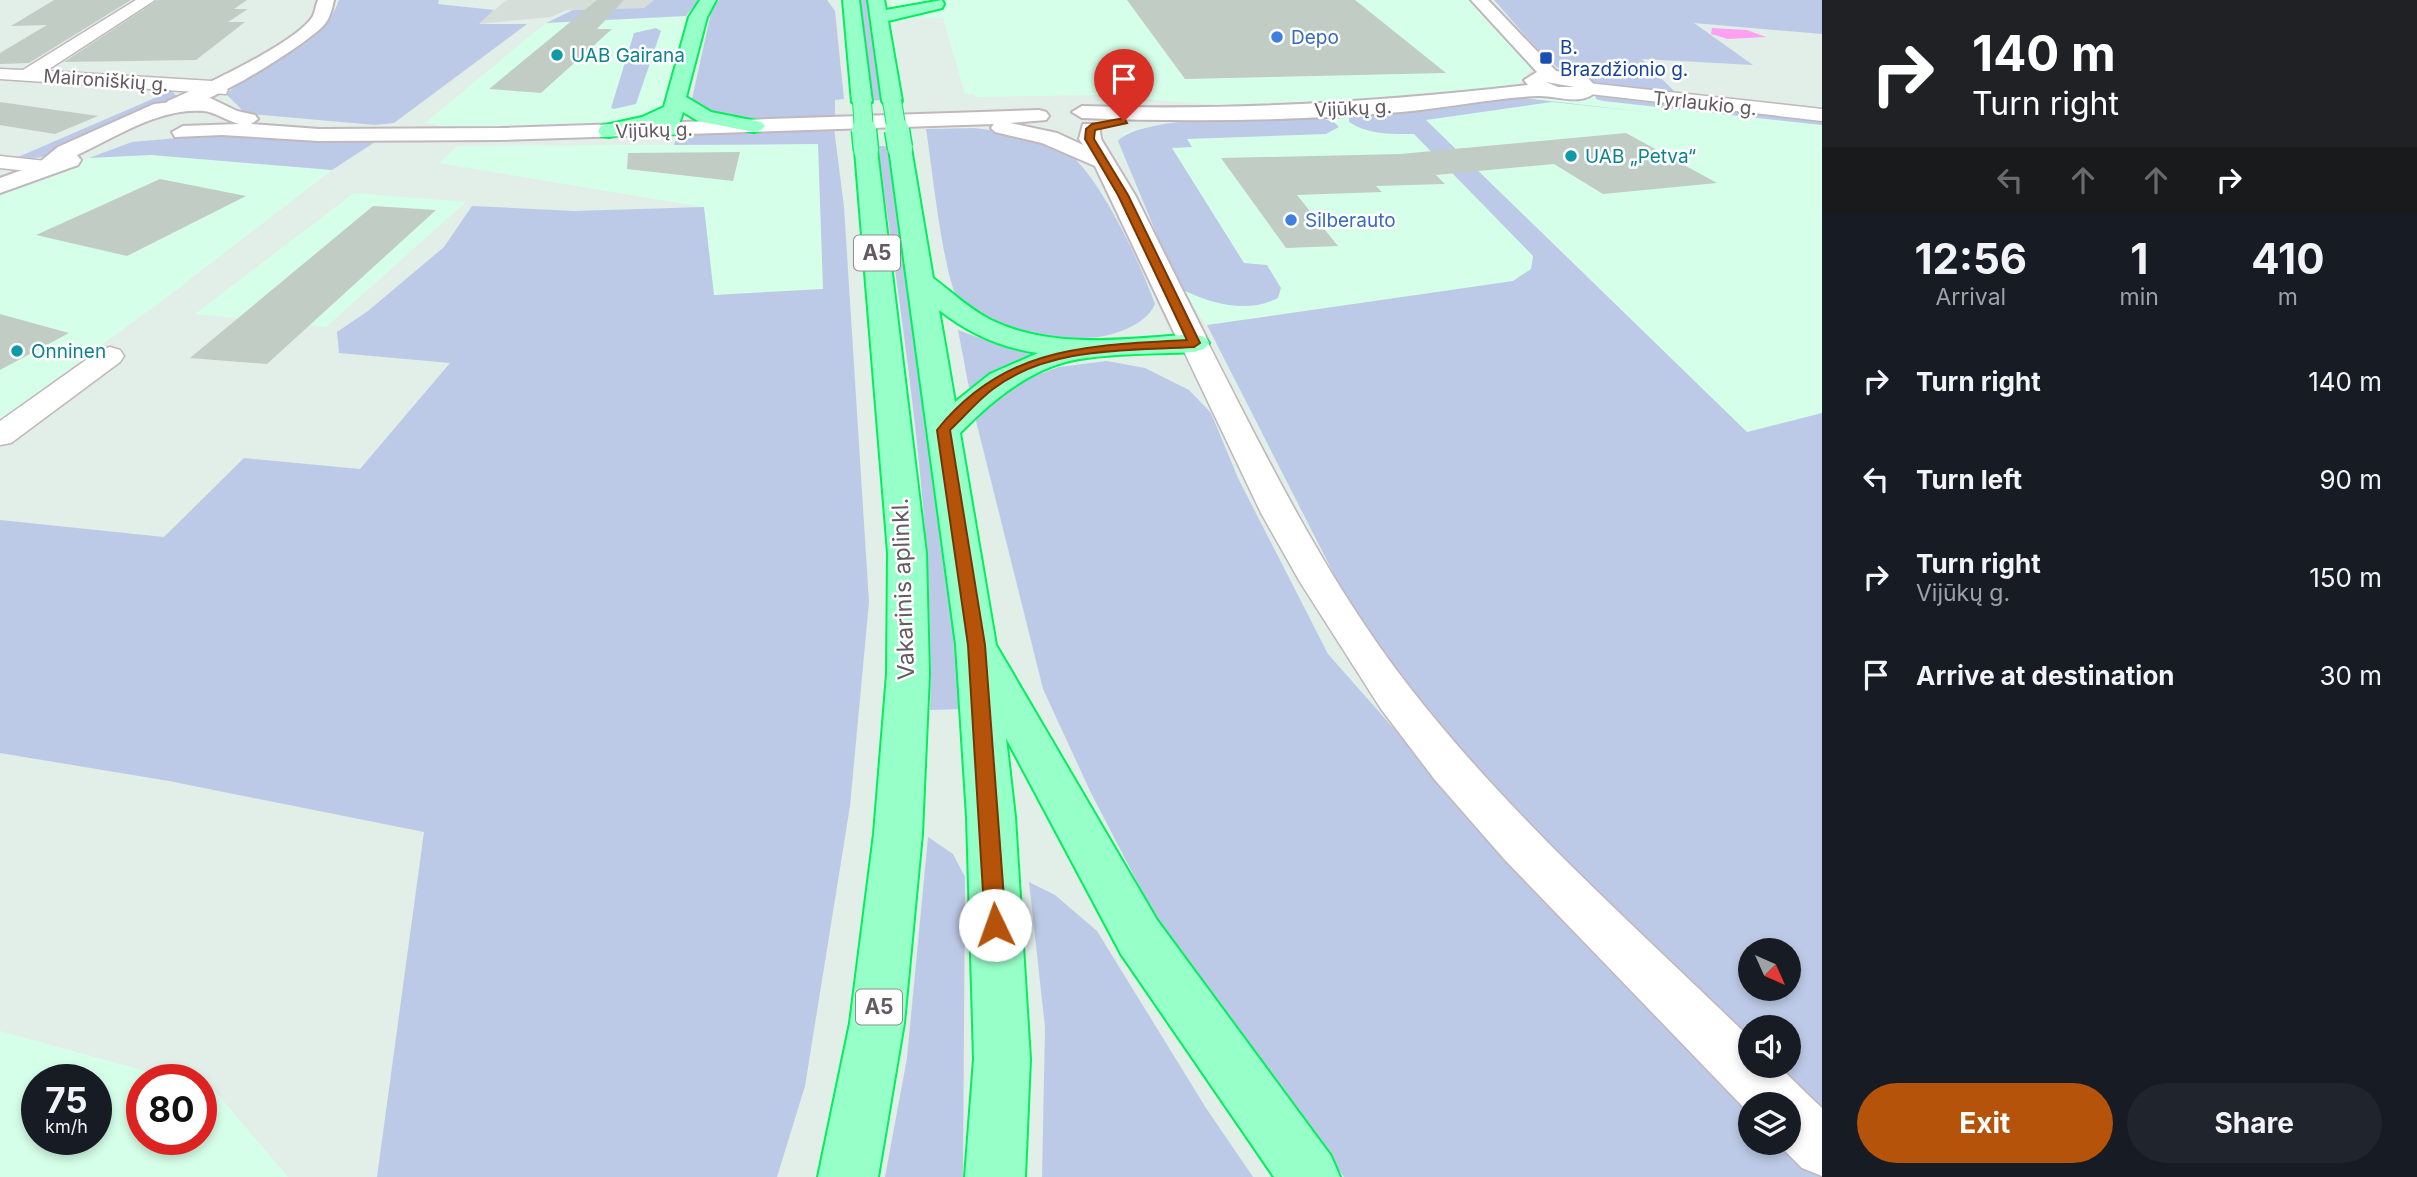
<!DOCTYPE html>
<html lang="en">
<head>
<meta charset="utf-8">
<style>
	body { margin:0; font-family:Inter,sans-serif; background:#20242c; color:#f1f3f6; height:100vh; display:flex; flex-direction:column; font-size:26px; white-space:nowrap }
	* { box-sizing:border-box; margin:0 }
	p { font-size:23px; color:#9ea1a6 }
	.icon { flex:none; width:38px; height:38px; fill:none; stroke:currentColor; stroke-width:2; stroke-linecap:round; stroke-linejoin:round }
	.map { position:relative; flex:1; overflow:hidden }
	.sheet { display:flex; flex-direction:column; background:#171b24; width:595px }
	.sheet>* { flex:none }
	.hud { background:#202124; color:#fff; overflow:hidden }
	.needle { width:46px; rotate:135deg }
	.buttons { position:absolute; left:1738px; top:938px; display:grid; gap:14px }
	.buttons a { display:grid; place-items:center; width:63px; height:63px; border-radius:50%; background:#171b24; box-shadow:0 4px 10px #0003; font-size:35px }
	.speed { position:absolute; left:21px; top:1064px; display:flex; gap:14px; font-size:35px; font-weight:700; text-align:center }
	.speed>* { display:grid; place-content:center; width:91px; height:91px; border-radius:50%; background:#171b24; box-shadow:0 4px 10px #0003; line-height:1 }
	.speed small { font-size:18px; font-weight:400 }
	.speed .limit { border:10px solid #d22; background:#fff; color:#111 }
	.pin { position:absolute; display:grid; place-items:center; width:60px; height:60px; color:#fff; margin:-72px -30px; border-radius:50% 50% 50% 0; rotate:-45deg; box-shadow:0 0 7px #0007 }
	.pin .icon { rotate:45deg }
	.me { position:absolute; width:77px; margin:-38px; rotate:357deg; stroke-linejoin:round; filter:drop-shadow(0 0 5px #0008) }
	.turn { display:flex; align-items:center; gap:24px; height:147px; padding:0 35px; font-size:32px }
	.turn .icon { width:91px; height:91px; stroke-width:2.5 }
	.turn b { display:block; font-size:49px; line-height:60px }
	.lanes { display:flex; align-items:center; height:66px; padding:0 35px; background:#0003; justify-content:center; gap:35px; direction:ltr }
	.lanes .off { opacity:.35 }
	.eta { display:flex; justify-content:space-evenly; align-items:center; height:119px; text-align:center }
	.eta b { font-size:42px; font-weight:700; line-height:49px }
	.button { display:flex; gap:14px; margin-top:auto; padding:14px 35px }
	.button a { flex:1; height:80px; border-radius:42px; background:#b45309; color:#fff; font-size:28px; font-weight:700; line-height:80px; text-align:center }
	.button a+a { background:#20242c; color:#f1f3f6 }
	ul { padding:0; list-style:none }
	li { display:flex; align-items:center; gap:21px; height:98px; padding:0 35px }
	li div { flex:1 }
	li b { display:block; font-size:26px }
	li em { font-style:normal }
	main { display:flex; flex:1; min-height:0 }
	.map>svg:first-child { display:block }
	.commercial { fill:#d6ffe9; fill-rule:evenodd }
	.industrial { fill:#d6deda }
	.green { fill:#bdcae7; fill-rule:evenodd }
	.water { fill:#ffa1f3 }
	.building { fill:#c1ccc5 }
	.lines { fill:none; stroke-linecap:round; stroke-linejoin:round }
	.minor-casing { stroke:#bfb7bc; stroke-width:3 }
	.tertiary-casing { stroke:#bfb7bc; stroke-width:4 }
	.secondary-casing { stroke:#c1b8be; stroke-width:4 }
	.trunk-casing { stroke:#00f05c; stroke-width:4 }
	.minor { fill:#fff; fill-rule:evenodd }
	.tertiary { fill:#fff; fill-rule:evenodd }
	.secondary { fill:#fff; fill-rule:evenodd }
	.trunk { fill:#97ffc8; fill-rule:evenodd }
	.trunk-bridge-far1-casing { stroke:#00f05c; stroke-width:20; stroke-linecap:butt }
	.trunk-bridge-casing { stroke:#00f05c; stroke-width:27; stroke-linecap:butt }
	.trunk-bridge-far1 { stroke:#97ffc8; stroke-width:18 }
	.trunk-bridge { stroke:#97ffc8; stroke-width:24 }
	.route { fill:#b45309; stroke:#753606; stroke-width:2 }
	.shop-dot { fill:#3f7fe0; stroke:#fff; stroke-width:2.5 }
	.culture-dot { fill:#0f9aa8; stroke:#fff; stroke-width:2.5 }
	.transit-dot { fill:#1a4fb4; stroke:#fff; stroke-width:2.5 }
	.labels { text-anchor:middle; stroke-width:5; stroke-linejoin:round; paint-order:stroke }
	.far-shop-label { font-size:19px; fill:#366cbe; stroke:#fff; text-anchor:start }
	.far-transit-label { font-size:19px; fill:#164399; stroke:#fff; text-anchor:start }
	.far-culture-label { font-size:19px; fill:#0d838f; stroke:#fff; text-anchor:start }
	.far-street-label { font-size:19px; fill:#645a61; stroke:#fff }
	.shield { fill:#fff; stroke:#928c90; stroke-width:2 }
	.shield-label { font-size:21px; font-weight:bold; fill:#645a61 }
	.street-label { font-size:23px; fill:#645a61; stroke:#fff }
</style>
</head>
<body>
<main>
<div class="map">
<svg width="1822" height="1177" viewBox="0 0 1822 1177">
	<rect width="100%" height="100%" fill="#e2eee8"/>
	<g class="commercial">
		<path d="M891,0H1471L1532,68L1517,86L1349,101L1219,105L1096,95L976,97L974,94H965L943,18H894Z"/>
		<path d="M686,16L660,111L623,123L473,129L441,127L426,122L546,23Z"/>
		<path d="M1595,94L1596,99L1603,101L1822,125V413L1747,432L1579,272L1207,325L1179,288L1118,141L1125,133L1142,128L1182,122L1315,115Z"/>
		<path d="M819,144L823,289L714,295L703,207L439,163L457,146Z"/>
		<path d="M151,155L332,170L171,294L0,420V195L89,158Z"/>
		<path d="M354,193L466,202L326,327L195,314Z"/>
		<path d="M0,1031L178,1080H142V1139H201V1086L214,1090L288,1177H0ZM37,1080H96V1139H37Z"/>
	</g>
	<path class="industrial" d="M507,0H654L645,8L566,10L551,17L477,24Z"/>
	<g class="green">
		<path d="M339,0H439L438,4L494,10L479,24H527L394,123L375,125L252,114L243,111L226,94C263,63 322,48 339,0Z"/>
		<path d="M654,0H699L686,16L546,23L573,10L644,8Z"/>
		<path d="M719,0H827L835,11L844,99L835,100V117C789,118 730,130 692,99L712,8Z"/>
		<path d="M860,0H868L881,100L871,101Z"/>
		<path d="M1494,0H1822V34L1694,23L1753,65L1642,59L1678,95C1644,91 1584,89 1557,67C1534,48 1514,22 1494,0Z"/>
		<path d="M656,28L661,31L636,104L614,109L611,108L634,33Z"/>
		<path d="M171,91L178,97C162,106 142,106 127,116C96,134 55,164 18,157Z"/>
		<path d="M1595,94L1822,120V125L1603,101L1596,99Z"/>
		<path d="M1524,98L1654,113L1552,102L1426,120L1747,432L1822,413V1123L1764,1066H1788V1027H1750V1052L1489,788L1391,663L1340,586L1207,325L1513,281L1531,269L1533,256L1414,134C1391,134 1369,135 1349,122V117L1362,112ZM1750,950H1788V989H1750Z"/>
		<path d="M1315,115L1335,123L1339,127L1326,134L1187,139L1192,147L1172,148L1244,263L1267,265L1281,288L1278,298C1246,314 1211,304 1179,288L1118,141C1140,115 1277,117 1315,115Z"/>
		<path d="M834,128L844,207L869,602L850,806L805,1086L777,1177H377L424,832L169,781L0,753V520L164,537L244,458L360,469L450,363L339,353L337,332L368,311L444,247L472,206L574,211L704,207L714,295L823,289L818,144L674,145L678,134Z"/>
		<path d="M974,128C1001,131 1032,135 1058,146C1095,163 1141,265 1155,304C1146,326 1109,338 1086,338C1042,340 994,335 960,302C944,286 931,158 926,129Z"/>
		<path d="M211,135L375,142L332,170L151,155L89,158L132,142Z"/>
		<path d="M878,146H887L957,639L963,709L930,710C935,521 903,333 878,146Z"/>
		<path d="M958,330L993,343L1057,353L1010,364L969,388Z"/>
		<path d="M1107,361L1145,368L1189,390L1211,413L1238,478L1328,654L1441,782L1752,1104L1750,1143L1789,1142L1822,1177H1344L1163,932L1091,793L1043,689L975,417L1013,384L1059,367Z"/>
		<path d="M928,837L953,854L965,877L963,1177H885L907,1058Z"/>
		<path d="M1029,882L1055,895L1097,931L1206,1108L1253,1177H1042L1045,1027Z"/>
	</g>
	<path class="water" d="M1712,28L1747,30L1766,37L1728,39L1711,34Z"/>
	<g class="building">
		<path d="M54,0H131L29,63L0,64V53L47,25L11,26Z"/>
		<path d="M158,0H247L234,9H248L228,22H245L196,60L64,62Z"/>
		<path d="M597,0H624L597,29H612L541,93L489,89Z"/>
		<path d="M1127,0H1355L1446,73L1185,79Z"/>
		<path d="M0,102L98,116L55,134L0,125Z"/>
		<path d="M1626,133L1717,183L1603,194L1554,164L1436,175L1445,184L1376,186L1382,192L1297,195L1338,246L1286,248L1221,158L1400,154Z"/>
		<path d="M740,152L733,181L627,169L628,153Z"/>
		<path d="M160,179L246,196L127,256L36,235Z"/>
		<path d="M373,206L436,210L267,364L190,358Z"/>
		<path d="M0,314L69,333L0,370Z"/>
	</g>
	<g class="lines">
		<g class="minor-casing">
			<g id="minor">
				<path d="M136,0H155L46,71L212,81L228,90L226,94L0,79V69L23,70Z"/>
				<path d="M1588,83L1822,109V121L1581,93L1579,89L1581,85Z"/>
				<path d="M0,156L46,161L57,167L46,173L0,168Z"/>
				<path d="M1194,335L1204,337L1208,343C1269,462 1328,583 1411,689C1511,817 1634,925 1750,1038V1066H1779C1794,1081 1807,1094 1822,1108V1176L1802,1168L1777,1143H1788V1104H1750V1114L1505,860L1435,780L1381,709L1300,582L1261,513L1180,343L1184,337Z"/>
				<path d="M110,347L120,350L124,356L120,362L11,443L0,445V421L100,350Z"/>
			</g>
		</g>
		<g class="tertiary-casing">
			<g id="tertiary">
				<path d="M318,0H334C332,9 330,18 324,25C305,46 193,116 168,109L165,105L168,101C199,88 297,43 313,16C315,11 316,5 318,0Z"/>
				<path d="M1471,0H1488L1556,71L1587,77L1598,89C1584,108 1556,95 1538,96C1492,98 1446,108 1401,112C1295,121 1187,122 1082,118L1072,112L1082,106C1231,111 1380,102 1528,85L1524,80L1537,72ZM1546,82L1575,87H1558Z"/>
			</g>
		</g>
		<g class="secondary-casing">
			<path id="secondary" d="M210,98L237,111L255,115L258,119L251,124L319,129L499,128L1039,110L1046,112L1049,116L1046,120L1010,123L1057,133L1083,145L1079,139L1083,124H1099L1101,139L1135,195L1209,343L1204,349L1194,352L1184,349L1179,343L1095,166L1042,143L995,132L991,128L994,124L499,140L319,141L222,135L175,137L172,132L183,126L239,124C227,121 215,112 204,111C160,107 116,137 77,155L81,160L78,165L0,193V178L36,165L58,147L154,104Z"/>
		</g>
		<g class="trunk-casing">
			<g id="trunk">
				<path d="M700,0H716L707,17L686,97L711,112L761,122L765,126L761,130L754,132L698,121L683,112L676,134H660L658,125L609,137L601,136L598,131L601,126L642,117L664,107L689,17Z"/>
				<path d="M843,0H859L872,102L862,108L852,102Z"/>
				<path d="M868,0H884L886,10L942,0L944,4L942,8L888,21L902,101L899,105H885L882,101Z"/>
				<path d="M900,141L911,148L933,278C952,292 969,309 991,320C1053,350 1127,339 1194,334L1204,337L1209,343L1204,349L1194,352C1159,354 1122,353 1087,358C1037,363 994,398 960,433L996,645L1157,920L1331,1156L1340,1177H1274L1121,954L1006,738L1015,817L1030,1059L1025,1177H965L974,1059L967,817L956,645L889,148ZM939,310C968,333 1001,348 1038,353L990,374L955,402Z"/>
				<path d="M866,143L877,150L926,553L929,674L922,834L904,1023L878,1177H818L850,1023L874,834L887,674L888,553L855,150Z"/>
			</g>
		</g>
		<use href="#minor" class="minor"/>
		<use href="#tertiary" class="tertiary"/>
		<use href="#secondary" class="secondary"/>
		<use href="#trunk" class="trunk"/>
		<g class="trunk-bridge-far1-casing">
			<g id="trunk-bridge-far1">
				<path d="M892,101L897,131"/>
				<path d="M862,102L864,131"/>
			</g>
		</g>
		<g class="trunk-bridge-casing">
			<g id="trunk-bridge">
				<path d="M864,130L866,150"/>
				<path d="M897,130L900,148"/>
			</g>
		</g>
		<use href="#trunk-bridge-far1" class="trunk-bridge-far1"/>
		<use href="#trunk-bridge" class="trunk-bridge"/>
	</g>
	<path class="route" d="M1124,118L1127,123L1095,130L1094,139L1128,195L1200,343L1194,347C1128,351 1049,346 993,389C977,401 964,417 950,430L985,645L1006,925L1003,931L995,934L988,931L985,925L968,645L937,430C1005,345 1088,346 1187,340L1118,195L1085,139L1086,129L1092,124Z"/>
	<g class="shop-dot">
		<circle cx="1277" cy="37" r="7"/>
		<circle cx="1291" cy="220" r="7"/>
	</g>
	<g class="culture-dot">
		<circle cx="557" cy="55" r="7"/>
		<circle cx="1571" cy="156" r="7"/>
		<circle cx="17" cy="351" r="7"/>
	</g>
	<rect class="transit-dot" x="1539" y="51" width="14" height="14" rx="3.5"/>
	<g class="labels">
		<g class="far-shop-label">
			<text x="1291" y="44">Depo</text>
			<text x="1305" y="227">Silberauto</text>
		</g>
		<g class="far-transit-label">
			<text x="1560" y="54">B.<tspan x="1560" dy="22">Brazdžionio g.</tspan></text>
		</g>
		<g class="far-culture-label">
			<text x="571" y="62">UAB Gairana</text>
			<text x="1585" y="163">UAB „Petva“</text>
			<text x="31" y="358">Onninen</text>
		</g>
		<g class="far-street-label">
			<text transform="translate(106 80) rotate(4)" y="7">Maironiškių g.</text>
			<text transform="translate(1705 103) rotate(6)" y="7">Tyrlaukio g.</text>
			<text transform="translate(1353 108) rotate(-3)" y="7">Vijūkų g.</text>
			<text transform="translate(654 130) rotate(-2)" y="7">Vijūkų g.</text>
		</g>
		<g class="shield">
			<rect x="854" y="235.5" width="46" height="35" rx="5"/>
			<rect x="856" y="989.5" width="46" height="35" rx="5"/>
		</g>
		<g class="shield-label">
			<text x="877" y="260">A5</text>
			<text x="879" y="1014">A5</text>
		</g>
		<g class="street-label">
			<text transform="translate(903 589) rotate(-92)" y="8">Vakarinis aplinkl.</text>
		</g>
	</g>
</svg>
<div class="buttons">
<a><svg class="needle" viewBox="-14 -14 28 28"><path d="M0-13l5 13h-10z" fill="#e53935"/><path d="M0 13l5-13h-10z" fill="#9ea1a6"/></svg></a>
<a><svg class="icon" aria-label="sound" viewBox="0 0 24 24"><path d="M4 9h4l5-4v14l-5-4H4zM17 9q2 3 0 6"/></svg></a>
<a><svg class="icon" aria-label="layers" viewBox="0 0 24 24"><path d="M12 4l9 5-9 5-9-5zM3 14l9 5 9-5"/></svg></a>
</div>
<div class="speed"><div>75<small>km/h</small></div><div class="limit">80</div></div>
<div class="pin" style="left:1124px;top:121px;background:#d93025"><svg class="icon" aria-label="arrive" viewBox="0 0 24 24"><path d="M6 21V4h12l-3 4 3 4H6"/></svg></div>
<svg class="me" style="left:995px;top:925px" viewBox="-20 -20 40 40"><circle r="19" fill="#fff"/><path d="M0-13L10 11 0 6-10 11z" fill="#b45309"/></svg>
</div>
<section class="sheet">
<div class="hud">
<div class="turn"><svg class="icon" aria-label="right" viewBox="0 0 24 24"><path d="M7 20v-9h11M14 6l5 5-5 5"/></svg><div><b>140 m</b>Turn right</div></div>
<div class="lanes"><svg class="icon off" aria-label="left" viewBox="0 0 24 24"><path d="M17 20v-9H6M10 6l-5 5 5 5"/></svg><svg class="icon off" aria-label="ahead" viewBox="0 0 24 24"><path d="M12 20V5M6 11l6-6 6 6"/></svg><svg class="icon off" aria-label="ahead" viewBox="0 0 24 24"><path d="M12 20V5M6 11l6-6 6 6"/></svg><svg class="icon" aria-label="right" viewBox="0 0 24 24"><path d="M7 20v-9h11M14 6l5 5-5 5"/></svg></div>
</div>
<div class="eta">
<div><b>12:56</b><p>Arrival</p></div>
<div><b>1</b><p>min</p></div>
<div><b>410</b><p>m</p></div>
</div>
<ul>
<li><svg class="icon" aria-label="right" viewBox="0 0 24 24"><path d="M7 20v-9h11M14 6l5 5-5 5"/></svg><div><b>Turn right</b></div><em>140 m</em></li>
<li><svg class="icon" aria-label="left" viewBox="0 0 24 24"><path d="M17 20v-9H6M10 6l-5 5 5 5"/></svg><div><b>Turn left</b></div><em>90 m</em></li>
<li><svg class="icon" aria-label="right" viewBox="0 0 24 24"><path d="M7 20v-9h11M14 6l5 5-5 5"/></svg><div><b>Turn right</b><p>Vijūkų g.</p></div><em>150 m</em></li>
<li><svg class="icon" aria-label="arrive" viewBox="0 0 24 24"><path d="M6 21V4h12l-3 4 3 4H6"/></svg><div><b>Arrive at destination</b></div><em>30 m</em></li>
</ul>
<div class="button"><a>Exit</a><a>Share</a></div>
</section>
</main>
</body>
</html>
